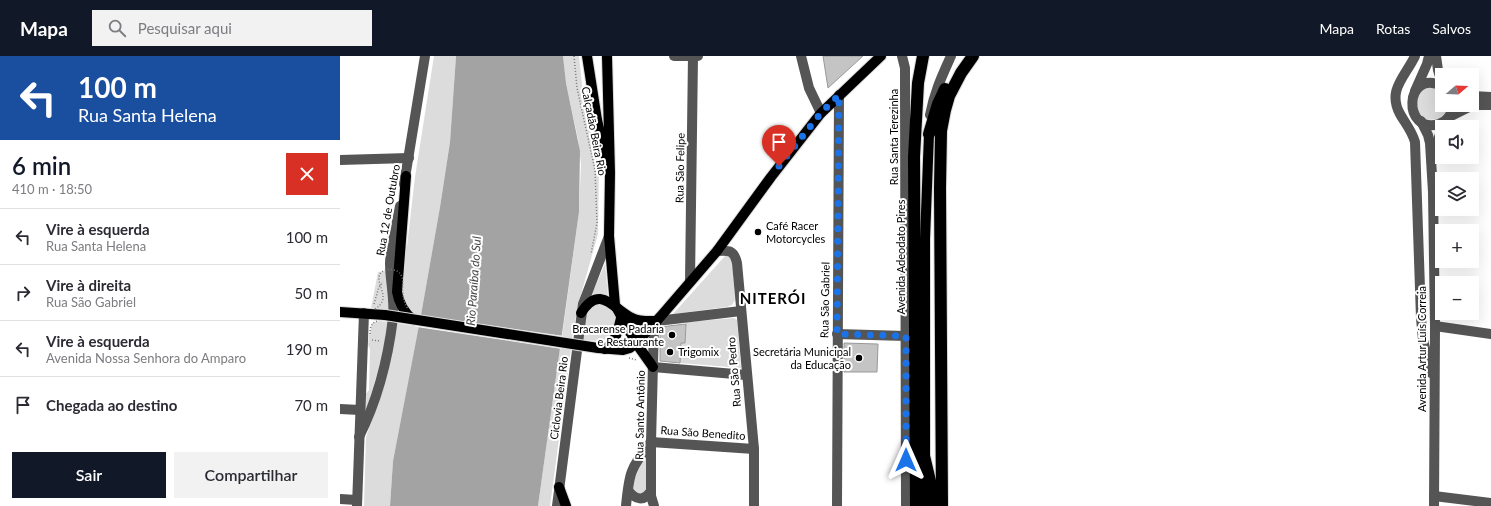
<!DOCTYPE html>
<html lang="pt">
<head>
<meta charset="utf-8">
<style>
	body { margin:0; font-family:Lato,sans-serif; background:#f2f2f3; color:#2b2b33; height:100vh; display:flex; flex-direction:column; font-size:15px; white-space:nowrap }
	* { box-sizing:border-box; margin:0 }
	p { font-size:13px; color:#7c7c81 }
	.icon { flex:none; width:22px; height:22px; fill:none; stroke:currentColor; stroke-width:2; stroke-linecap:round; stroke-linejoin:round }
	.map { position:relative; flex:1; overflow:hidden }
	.details { display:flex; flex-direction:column; background:#fff; width:340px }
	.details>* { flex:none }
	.banner { background:#1a4fa0; color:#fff; overflow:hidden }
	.needle { width:26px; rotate:71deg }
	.controls { position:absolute; left:1095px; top:12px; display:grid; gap:8px }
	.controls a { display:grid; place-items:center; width:44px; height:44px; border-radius:0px; background:#fff; box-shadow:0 4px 16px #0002; font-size:20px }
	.pin { position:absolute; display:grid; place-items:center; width:34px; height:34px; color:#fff; margin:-41px -17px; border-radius:50% 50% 50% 0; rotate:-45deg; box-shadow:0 0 4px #0007 }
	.pin .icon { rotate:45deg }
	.me { position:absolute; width:44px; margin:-22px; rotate:0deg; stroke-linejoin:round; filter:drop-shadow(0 0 3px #0008) }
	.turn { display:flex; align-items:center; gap:14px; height:84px; padding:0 12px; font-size:18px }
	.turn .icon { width:52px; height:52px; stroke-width:2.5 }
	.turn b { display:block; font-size:28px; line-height:34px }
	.round { display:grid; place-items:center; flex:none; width:42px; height:42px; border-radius:0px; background:#f2f2f3 }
	.summary { display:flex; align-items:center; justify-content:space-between; height:68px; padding:0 12px }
	h1 { font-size:24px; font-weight:600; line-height:30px; color:#111827 }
	.cta { display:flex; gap:8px; margin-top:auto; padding:8px 12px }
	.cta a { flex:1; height:46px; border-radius:0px; background:#111827; color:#fff; font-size:16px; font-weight:600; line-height:46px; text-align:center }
	.cta a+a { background:#f2f2f3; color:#2b2b33 }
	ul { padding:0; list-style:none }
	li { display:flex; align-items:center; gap:12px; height:56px; padding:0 12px; border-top:1px solid #e1e1e2 }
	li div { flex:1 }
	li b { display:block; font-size:15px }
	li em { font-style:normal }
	header { display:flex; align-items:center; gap:24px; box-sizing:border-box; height:56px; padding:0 20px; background:#111827; color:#fff }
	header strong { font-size:19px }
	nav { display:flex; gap:22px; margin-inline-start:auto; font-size:14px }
	.search { width:280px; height:36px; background:#f2f2f3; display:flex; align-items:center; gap:10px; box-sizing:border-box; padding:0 14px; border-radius:0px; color:#7c7c81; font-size:15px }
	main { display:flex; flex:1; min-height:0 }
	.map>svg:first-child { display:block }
	.green { fill:#dcdcdc }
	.water { fill:#a3a3a3 }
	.pier { fill:#fff }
	.building { fill:#c4c4c4; stroke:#999 }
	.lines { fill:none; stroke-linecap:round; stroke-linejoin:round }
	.major-casing { stroke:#dbdbdb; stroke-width:12 }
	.highway-casing { stroke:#dbdbdb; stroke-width:14 }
	.path { stroke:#777; stroke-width:1.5; stroke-dasharray:1 2; stroke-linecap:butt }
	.minor { stroke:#555; stroke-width:10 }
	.major { stroke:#000; stroke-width:10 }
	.highway { stroke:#000; stroke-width:12 }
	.major-bridge-casing { stroke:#dbdbdb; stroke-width:12; stroke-linecap:butt }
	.path-bridge { stroke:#777; stroke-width:1.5; stroke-dasharray:1 2; stroke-linecap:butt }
	.major-bridge { stroke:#000; stroke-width:10 }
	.route { stroke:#1a73e8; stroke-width:7; stroke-dasharray:0 12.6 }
	.poi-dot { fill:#000; stroke:#fff; stroke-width:1.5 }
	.labels { text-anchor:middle; stroke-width:4; stroke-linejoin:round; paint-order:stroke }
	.street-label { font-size:11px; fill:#000; stroke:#fff }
	.poi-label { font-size:11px; fill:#000; stroke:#fff; text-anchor:start }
	.water-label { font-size:12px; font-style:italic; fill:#444; stroke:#fff }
	.district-label { font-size:15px; font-weight:bold; letter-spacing:1px; fill:#000; stroke:#fff }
</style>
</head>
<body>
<header>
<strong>Mapa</strong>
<div class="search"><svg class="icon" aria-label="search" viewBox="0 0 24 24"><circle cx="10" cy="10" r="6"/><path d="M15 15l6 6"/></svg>Pesquisar aqui</div>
<nav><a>Mapa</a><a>Rotas</a><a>Salvos</a></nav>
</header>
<main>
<section class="details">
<div class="banner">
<div class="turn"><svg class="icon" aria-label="left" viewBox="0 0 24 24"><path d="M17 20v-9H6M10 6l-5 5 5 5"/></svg><div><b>100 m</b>Rua Santa Helena</div></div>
</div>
<div class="summary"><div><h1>6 min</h1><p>410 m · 18:50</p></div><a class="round" style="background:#d93025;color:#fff"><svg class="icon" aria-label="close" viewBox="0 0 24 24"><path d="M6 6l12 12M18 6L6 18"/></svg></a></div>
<ul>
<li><svg class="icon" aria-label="left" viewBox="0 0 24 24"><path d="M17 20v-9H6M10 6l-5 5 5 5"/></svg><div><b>Vire à esquerda</b><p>Rua Santa Helena</p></div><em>100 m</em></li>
<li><svg class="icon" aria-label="right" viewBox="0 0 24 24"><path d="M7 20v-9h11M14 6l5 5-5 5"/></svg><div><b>Vire à direita</b><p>Rua São Gabriel</p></div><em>50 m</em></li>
<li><svg class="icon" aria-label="left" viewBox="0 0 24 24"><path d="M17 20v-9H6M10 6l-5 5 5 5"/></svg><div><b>Vire à esquerda</b><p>Avenida Nossa Senhora do Amparo</p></div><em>190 m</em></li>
<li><svg class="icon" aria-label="arrive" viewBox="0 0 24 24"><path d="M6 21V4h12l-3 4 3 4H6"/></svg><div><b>Chegada ao destino</b></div><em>70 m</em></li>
</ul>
<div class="cta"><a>Sair</a><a>Compartilhar</a></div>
</section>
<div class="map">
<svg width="1151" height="450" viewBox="0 0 1151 450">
	<rect width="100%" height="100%" fill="#fff"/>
	<g class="green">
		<path d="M94,0H116L110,86L100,151L81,259L57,256L58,188L67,190L75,121Z"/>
		<path d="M223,0H239L243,38L259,113L258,178L238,249L232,283L222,281L239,156L241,108L238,83L226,27Z"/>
		<path d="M1084,32H1102V49H1110L1102,63L1085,64L1077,56L1076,40Z"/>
		<path d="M385,200H390L392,204L395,244L392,249L387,251L333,258Z"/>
		<path d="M265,208L268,240L259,238L250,242Z"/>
		<path d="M47,215L49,255L31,252L38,216Z"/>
		<path d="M259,247L270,250L276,262L271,277L266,283L260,285L242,284L245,259L248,254Z"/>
		<path d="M394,262L397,264L401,312L340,307L341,287H345L346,266Z"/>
		<path d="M39,265L49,266L43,299L25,358L26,338L29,334L30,293L28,289L29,279L30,278L32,267Z"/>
		<path d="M56,267L79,271L53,405L50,450H24L26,381L41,339Z"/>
		<path d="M220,292L231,293L210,450H198Z"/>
		<path d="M309,392V436L303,441L289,430Z"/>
	</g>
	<path class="water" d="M116,0H223L226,27L240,95L239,156L198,450H50L53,405L81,259L100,151L110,86Z"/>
	<path class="pier" d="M79,259L224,280L222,293L77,271Z"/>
	<g class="building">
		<path d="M483,0H523L488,32Z"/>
		<path d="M346,268L345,287H341L340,307L320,305V271Z"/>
		<path d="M504,287L538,288L537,316H504Z"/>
	</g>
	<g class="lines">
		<g class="major-casing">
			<g id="major">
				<path d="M247,0L257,64L266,102"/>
				<path d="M267,0L270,117L269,180L275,249L296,287L313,311"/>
				<path d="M66,120L57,236C59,248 64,256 73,264"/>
				<path d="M0,256L45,259"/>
				<path d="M241,257C260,227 273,253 292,262C300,266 309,265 317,265"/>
				<path d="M258,292L283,294L290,292L296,287L321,260L377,195L431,121L481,57L541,0"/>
				<path d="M265,293C276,286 278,274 281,262"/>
				<path d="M219,431L226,450"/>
				<path d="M585,450V183L589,78"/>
			</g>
		</g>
		<g class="highway-casing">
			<g id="highway">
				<path d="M589,78L598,48L605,33"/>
				<path d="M584,400L596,450"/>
				<path d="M576,450L574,101L578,27L583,0"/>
				<path d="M602,450L600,132L601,75L605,54L609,40L621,17L633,0"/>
			</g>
		</g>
		<g class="path">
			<path d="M234,0L237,32L255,114L257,167L251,198"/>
			<path d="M34,248L39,231L43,226"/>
			<path d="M32,284L40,285"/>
			<path d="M289,302L297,304"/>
		</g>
		<g class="minor">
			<path d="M334,0H358"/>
			<path d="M461,0L469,32L481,57"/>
			<path d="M562,0L565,12V26L566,450"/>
			<path d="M1075,0C1065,21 1047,34 1060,58C1065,67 1072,75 1075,86L1081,262L1083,284L1091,317"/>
			<path d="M1096,0L1098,14L1102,27"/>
			<path d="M1102,30C1064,12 1062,79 1099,68C1108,65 1112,58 1113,49"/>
			<path d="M1075,35L1087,8L1089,0"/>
			<path d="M1132,40L1151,41"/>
			<path d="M590,59C594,37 602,20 611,0"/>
			<path d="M1109,61L1133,49H1151"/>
			<path d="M1081,65L1088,79L1090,87L1093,136L1095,270L1094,450"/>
			<path d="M1096,101L1097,88L1102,71"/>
			<path d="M0,104L69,102"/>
			<path d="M64,128L85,0"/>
			<path d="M377,195C389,194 394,194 397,207L414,393V450"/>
			<path d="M350,225L353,0"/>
			<path d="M317,265L401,255"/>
			<path d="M1095,270L1151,278"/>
			<path d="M497,278L566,280"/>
			<path d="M313,311L406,319"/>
			<path d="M0,353L20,354"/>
			<path d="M19,381C38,343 48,303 53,262C55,244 50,225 50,207C51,188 57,168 60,150"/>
			<path d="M288,434C295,444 304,446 311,435"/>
			<path d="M1094,440L1151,447"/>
			<path d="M0,443L17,444"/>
			<path d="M17,450L24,257"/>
			<path d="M217,450L243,248L269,180"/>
			<path d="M286,450C289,418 290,412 311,386L414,393"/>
			<path d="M314,450L311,440V386L314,268"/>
			<path d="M497,450L499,39"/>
		</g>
		<use href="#major" class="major"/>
		<use href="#highway" class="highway"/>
		<g class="major-bridge-casing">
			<path id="major-bridge" d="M45,259L258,292"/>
		</g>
		<g class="path-bridge">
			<path d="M35,253C51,243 38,232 39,221C40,213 51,212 57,215C66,221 61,229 63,238C63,243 65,248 68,253"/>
			<path d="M30,278C30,272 31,266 38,265"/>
		</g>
		<use href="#major-bridge" class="major-bridge"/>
	</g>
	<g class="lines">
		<path class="route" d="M439,110L481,57L499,39L497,278L566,280V404"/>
	</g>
	<g class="poi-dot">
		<circle cx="418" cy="176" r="4"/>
		<circle cx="332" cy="279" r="4"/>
		<circle cx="330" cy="296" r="4"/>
		<circle cx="519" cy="302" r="4"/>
	</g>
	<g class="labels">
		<g class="street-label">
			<text transform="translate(254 75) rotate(79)" y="4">Calçadão Beira Rio</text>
			<text transform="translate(554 81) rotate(-90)" y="4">Rua Santa Terezinha</text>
			<text transform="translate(340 112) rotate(-89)" y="4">Rua São Felipe</text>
			<text transform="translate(48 154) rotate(-80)" y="4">Rua 12 de Outubro</text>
			<text transform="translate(561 201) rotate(-90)" y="4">Avenida Adeodato Pires</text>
			<text transform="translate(485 244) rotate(-89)" y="4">Rua São Gabriel</text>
			<text transform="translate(1082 293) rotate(-90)" y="4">Avenida Artur Luís Correia</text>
			<text transform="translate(394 316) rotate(-95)" y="4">Rua São Pedro</text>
			<text transform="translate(219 342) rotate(-83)" y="4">Ciclovia Beira Rio</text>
			<text transform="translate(300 359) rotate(-89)" y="4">Rua Santo Antônio</text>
			<text transform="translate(363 377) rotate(4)" y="4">Rua São Benedito</text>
		</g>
		<g class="poi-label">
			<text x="426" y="174">Café Racer<tspan x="426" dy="13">Motorcycles</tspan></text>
			<text x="324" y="277" text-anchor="end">Bracarense Padaria<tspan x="324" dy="13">e Restaurante</tspan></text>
			<text x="338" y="300">Trigomix</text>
			<text x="511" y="300" text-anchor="end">Secretária Municipal<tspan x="511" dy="13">da Educação</tspan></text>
		</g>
		<g class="water-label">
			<text transform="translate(134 225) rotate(-86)" y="4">Rio Paraíba do Sul</text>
		</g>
		<g class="district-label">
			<text x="433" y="248">NITERÓI</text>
		</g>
	</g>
</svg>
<div class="controls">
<a><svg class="needle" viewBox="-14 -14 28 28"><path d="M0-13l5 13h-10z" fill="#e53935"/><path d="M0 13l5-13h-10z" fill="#7c7c81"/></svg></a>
<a><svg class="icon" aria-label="sound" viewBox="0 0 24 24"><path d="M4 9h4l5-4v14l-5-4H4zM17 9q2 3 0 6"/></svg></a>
<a><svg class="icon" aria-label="layers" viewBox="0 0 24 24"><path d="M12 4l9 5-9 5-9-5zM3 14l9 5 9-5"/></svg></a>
<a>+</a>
<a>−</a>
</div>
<div class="pin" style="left:439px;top:110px;background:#d93025"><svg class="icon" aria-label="arrive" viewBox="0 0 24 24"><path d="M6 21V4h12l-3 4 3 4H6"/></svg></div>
<svg class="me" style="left:566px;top:404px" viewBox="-20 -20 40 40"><path d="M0-17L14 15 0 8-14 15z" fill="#1a73e8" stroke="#fff" stroke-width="4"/></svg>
</div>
</main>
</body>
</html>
